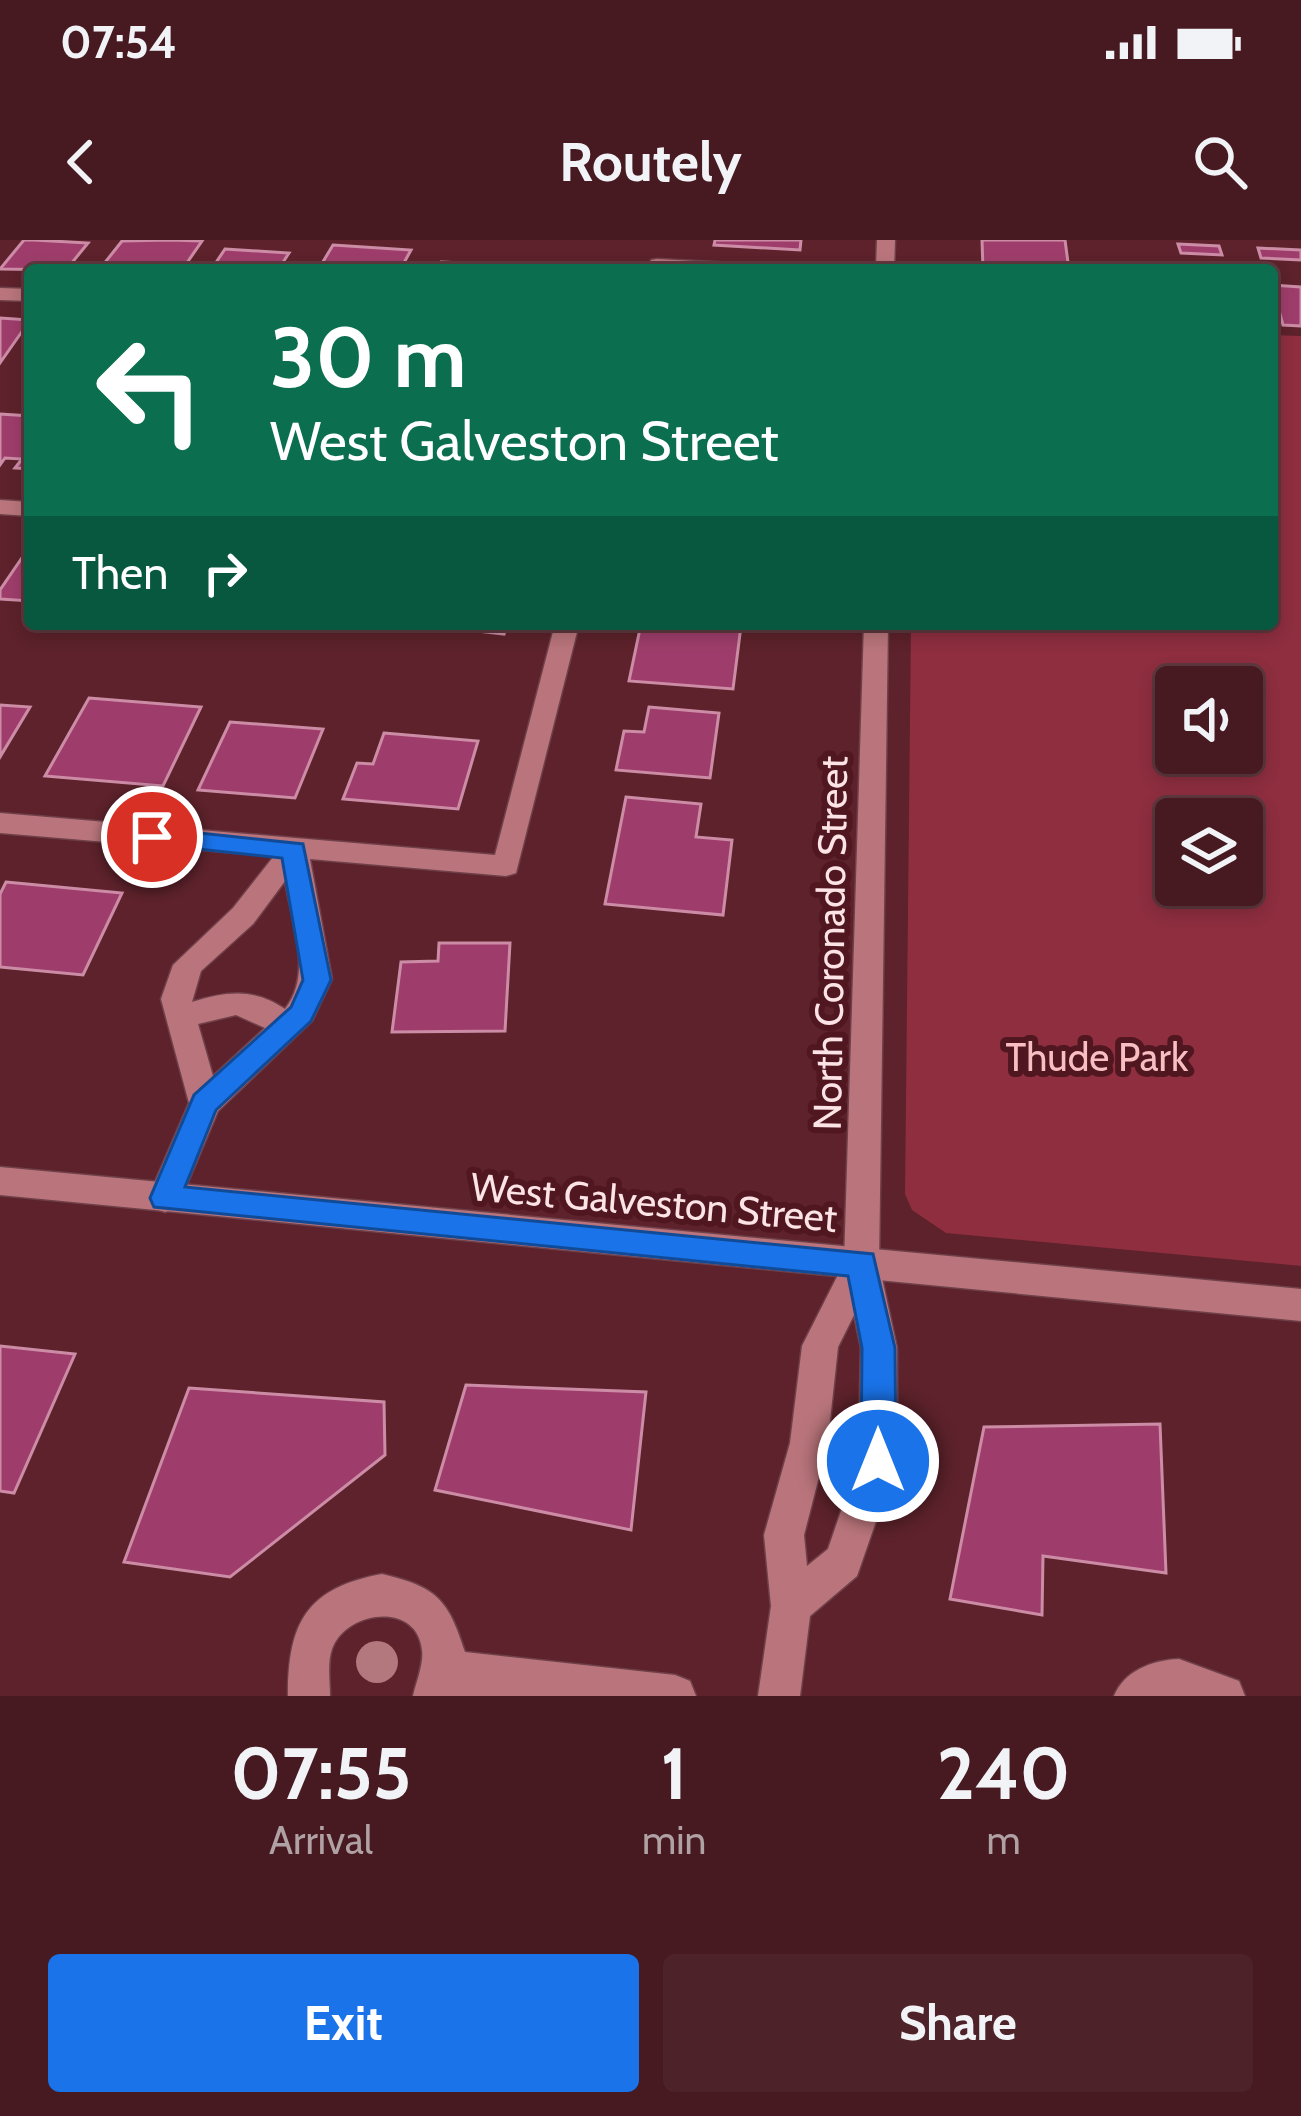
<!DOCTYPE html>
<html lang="en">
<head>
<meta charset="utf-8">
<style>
	body { margin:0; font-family:Cabin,sans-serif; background:#4d2329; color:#f1f3f6; height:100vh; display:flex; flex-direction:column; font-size:45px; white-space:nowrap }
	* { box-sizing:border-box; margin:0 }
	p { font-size:39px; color:#b0a1a5 }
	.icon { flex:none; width:66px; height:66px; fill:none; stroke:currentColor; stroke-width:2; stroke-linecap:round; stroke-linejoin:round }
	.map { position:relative; height:1456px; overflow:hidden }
	.drawer { display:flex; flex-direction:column; background:#461a20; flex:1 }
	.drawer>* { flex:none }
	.top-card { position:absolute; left:24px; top:24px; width:1254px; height:366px; border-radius:12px; box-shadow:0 6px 18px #0003,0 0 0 3px #5e383e; background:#0b6e4f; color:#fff; overflow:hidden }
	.controls { position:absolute; left:1155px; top:426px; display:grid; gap:24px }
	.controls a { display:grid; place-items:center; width:108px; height:108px; border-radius:12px; background:#461a20; box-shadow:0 6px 18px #0003,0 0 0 3px #5e383e; font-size:60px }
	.pin { position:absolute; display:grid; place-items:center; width:102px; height:102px; color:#fff; margin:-51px; border:6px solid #fff; border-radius:50%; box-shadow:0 3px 12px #0007 }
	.me { position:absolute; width:132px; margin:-66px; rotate:0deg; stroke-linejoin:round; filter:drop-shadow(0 0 9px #0008) }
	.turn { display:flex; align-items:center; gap:42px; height:252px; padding:0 48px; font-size:54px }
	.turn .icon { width:156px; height:156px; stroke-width:2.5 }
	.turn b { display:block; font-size:84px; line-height:102px }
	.then { display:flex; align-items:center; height:114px; padding:0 48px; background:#0003; gap:24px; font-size:45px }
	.eta { display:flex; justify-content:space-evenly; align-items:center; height:204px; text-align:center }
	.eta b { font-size:72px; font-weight:700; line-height:84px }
	.action { display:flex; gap:24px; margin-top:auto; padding:24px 48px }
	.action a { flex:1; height:138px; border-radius:12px; background:#1a73e8; color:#fff; font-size:48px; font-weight:700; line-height:138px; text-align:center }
	.action a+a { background:#4d2329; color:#f1f3f6 }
	.status { display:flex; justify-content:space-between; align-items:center; height:84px; padding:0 60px; background:#461a20; direction:ltr }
	.status svg { height:33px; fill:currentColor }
	header { display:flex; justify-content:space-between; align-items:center; height:156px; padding:0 48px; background:#461a20; font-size:54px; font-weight:700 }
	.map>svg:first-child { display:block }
	.green { fill:#8e2e3f; fill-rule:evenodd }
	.building { fill:#9e3d6b; stroke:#cd8ca6; stroke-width:3 }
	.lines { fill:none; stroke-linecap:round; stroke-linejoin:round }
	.minor-casing { stroke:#70404a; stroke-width:3 }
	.tertiary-casing { stroke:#70404a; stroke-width:3 }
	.minor { fill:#b9757b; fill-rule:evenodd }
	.tertiary { fill:#b9757b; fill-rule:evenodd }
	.tree { fill:#b2787e }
	.route { fill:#1a73e8; stroke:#114b97; stroke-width:3 }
	.labels { text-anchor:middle; stroke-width:12; stroke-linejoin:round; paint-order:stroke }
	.street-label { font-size:39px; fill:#fce4e6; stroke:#511721 }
	.park-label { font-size:39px; fill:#f8bec2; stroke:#511721 }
</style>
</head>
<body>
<div class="status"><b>07:54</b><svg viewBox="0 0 49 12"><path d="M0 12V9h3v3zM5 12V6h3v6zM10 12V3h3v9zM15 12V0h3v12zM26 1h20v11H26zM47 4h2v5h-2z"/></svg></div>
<header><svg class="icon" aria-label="back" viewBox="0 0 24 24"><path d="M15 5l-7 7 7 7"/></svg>Routely<svg class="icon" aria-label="search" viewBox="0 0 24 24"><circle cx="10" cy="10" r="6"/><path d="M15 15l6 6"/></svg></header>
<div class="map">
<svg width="1301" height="1456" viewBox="0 0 1301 1456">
	<rect width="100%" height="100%" fill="#5d222b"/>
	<path class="green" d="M1272,95L1301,96V1026L946,993L912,970L905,954L911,384H1272ZM1242,447V513H1176V447ZM1242,579V645H1176V579Z"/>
	<g class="building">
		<path d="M24,0H34L88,3L66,30L0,29Z"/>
		<path d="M170,0L202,1L182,30H99L122,1Z"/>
		<path d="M715,0H801L800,10L714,5Z"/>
		<path d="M982,0H1065L1069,30H983Z"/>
		<path d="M1178,4L1219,6L1222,15L1181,13Z"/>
		<path d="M333,5L411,10L400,30H318Z"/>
		<path d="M1258,8L1301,10V20L1261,18Z"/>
		<path d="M225,9L289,13L278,30H211Z"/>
		<path d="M441,22L508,25L506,30H438Z"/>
		<path d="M1150,24L1234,28V30H1152Z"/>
		<path d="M1272,45L1301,47V86L1283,85Z"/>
		<path d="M0,78L30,80L0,123Z"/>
		<path d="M0,174L30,176V229L15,228L22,219L5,218L0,225Z"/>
		<path d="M30,306V361L0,359V350Z"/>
		<path d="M128,384H239L236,390Z"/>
		<path d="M417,384H507L504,394Z"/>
		<path d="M641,384L741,386L733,449L629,441Z"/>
		<path d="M89,458L201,467L163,546L45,536Z"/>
		<path d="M0,465L30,467L0,517Z"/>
		<path d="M649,467L719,473L710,538L616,530L624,491L644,492Z"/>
		<path d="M230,482L323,489L295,558L198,550Z"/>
		<path d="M384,493L478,501L458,569L343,559L357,523L373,524Z"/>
		<path d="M626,557L701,564L696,597L732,600L723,675L605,664Z"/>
		<path d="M6,642L122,653L83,735L0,727V654Z"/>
		<path d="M439,703H510L505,791L392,792L401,722L438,721Z"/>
		<path d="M0,1106L75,1114L14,1253L0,1251Z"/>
		<path d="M466,1145L646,1152L631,1290L435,1250Z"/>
		<path d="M189,1148L384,1162L385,1215L230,1337L124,1322Z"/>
		<path d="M1160,1184L1166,1333L1043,1316L1042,1375L950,1359L984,1187Z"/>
	</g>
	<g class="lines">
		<g class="minor-casing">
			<g id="minor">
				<path d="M877,0H895L894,30H876Z"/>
				<path d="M657,19L770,25L779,30L651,28V20Z"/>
				<path d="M0,48L30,49V61L0,60Z"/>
				<path d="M0,260L30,262V276L0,274Z"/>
				<path d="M555,384H579L516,633L506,636L310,619L332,739L312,781L218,871L177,968L165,972L153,968L148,958L189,863L161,759L173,725L233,668L274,616L0,593V573L495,615ZM285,641C292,683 313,733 285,769C254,748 227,751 192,762L201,731L253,684ZM236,775L265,788L213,836L198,784Z"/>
				<path d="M864,384H888L879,1024L897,1108V1221L857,1336L810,1376L800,1456H758L771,1366L764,1295L790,1203L802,1106L844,1023ZM854,1075L861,1108L859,1198L829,1190L838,1107ZM822,1225L854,1233L828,1309L807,1326L804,1295Z"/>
				<path d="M382,1334C437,1347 448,1359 465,1412L675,1435L690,1441L696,1456H413C416,1442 424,1424 422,1410C417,1360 345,1371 332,1409C327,1423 330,1441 330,1456H288C288,1382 307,1348 382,1334Z"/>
				<path d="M1179,1419L1239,1441L1245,1456H1114C1124,1431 1152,1420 1179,1419Z"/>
			</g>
		</g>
		<g class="tertiary-casing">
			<path id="tertiary" d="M0,927L1301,1049V1081L0,955Z"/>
		</g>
		<use href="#minor" class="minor"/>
		<use href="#tertiary" class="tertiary"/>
	</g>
	<circle class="tree" cx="377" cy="1422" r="21"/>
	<path class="route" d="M152,588L303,604L331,740L311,781L216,870L185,947L873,1014L895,1108L896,1221L891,1233L878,1238L866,1233L861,1221L862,1108L848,1036L154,967L150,958L194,855L291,767L303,740L282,618L143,603L139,597Z"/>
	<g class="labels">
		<g class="street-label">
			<text transform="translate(830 703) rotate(-89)" y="14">North Coronado Street</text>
			<text transform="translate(654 962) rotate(5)" y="14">West Galveston Street</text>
		</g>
		<g class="park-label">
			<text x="1097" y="831">Thude Park</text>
		</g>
	</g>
</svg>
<div class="controls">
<a><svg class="icon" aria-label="sound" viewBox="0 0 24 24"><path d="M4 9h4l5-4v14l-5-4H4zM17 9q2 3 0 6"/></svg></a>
<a><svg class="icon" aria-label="layers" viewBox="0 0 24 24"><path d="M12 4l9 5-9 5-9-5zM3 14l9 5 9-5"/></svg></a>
</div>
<div class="pin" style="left:152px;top:597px;background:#d93025"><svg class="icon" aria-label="arrive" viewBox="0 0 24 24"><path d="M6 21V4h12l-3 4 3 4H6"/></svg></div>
<svg class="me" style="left:878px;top:1221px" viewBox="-20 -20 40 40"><circle r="17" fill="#1a73e8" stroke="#fff" stroke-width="3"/><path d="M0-11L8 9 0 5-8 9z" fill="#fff"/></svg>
<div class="top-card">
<div class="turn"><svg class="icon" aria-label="left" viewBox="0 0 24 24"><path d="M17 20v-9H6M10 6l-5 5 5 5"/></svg><div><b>30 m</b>West Galveston Street</div></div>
<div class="then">Then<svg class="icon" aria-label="right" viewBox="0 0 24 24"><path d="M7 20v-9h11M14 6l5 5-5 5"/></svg></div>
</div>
</div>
<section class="drawer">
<div class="eta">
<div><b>07:55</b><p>Arrival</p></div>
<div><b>1</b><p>min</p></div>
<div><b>240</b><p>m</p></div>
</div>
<div class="action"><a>Exit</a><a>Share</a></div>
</section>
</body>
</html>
